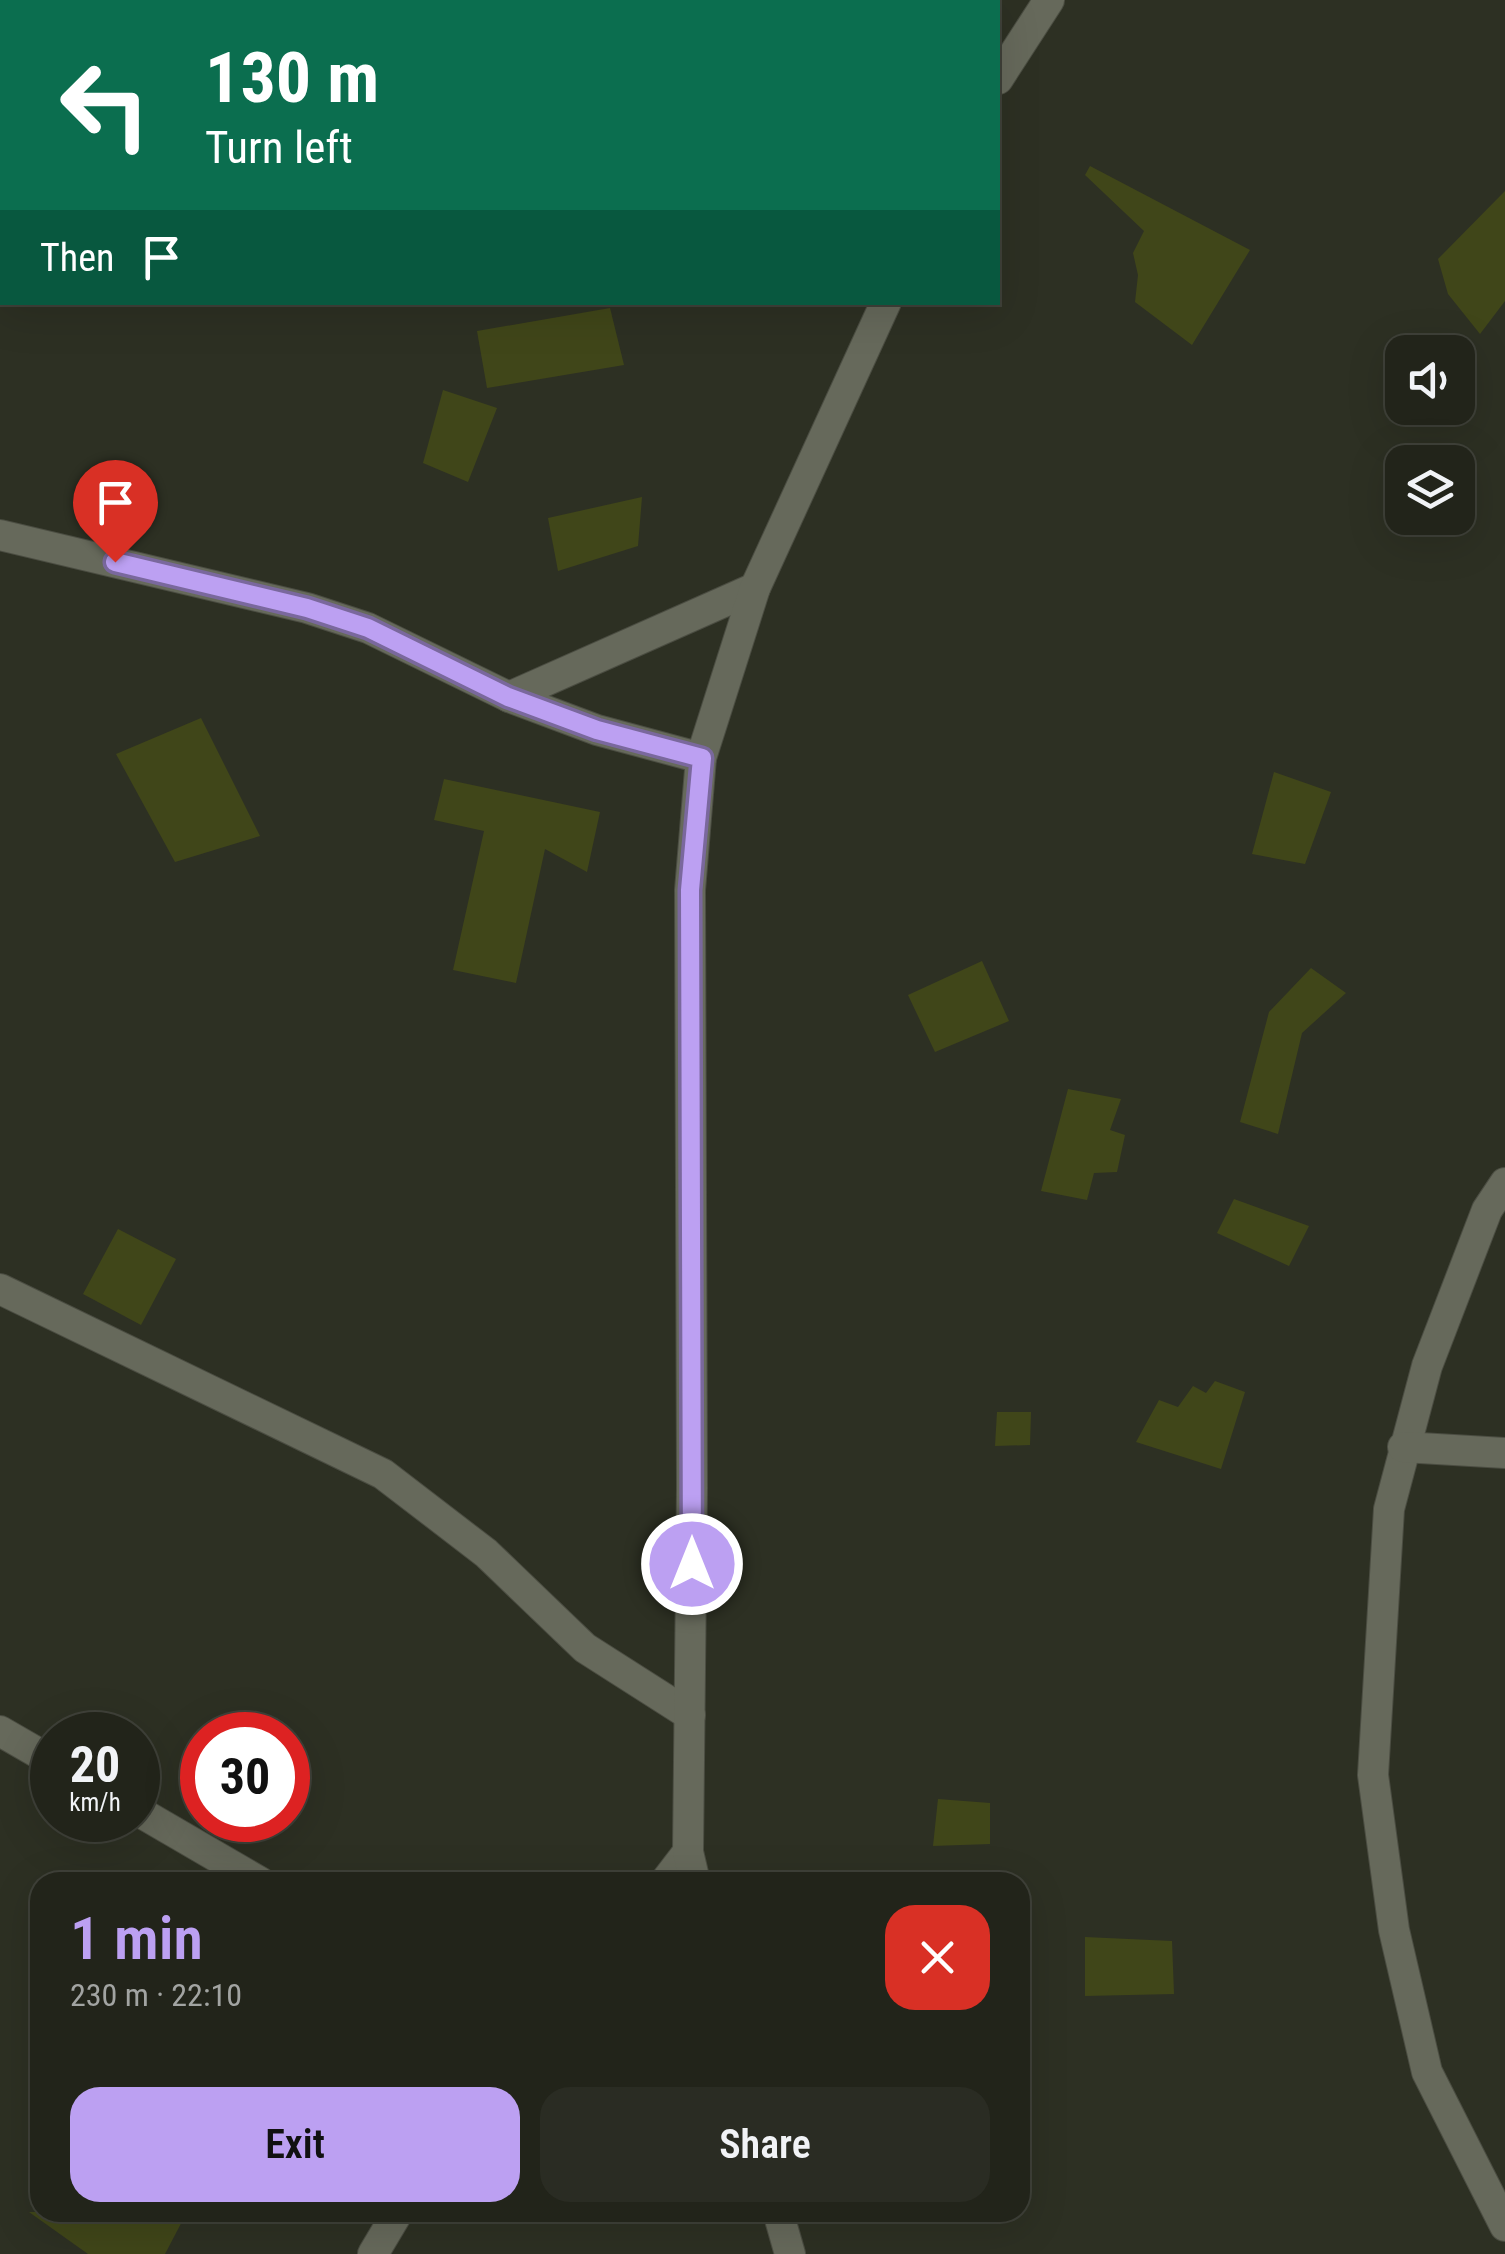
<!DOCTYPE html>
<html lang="en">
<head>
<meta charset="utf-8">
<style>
	body { margin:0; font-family:"Roboto Condensed",sans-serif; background:#2a2c23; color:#f1f3f6; height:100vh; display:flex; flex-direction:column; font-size:38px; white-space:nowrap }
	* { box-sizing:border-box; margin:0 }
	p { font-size:32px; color:#a2a4a2 }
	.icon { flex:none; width:55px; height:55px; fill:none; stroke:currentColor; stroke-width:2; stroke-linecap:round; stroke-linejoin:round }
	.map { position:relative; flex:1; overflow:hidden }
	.panel { position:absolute; left:30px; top:1872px; width:1000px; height:350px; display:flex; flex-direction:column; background:#22241a; border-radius:30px; box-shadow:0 10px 40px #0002,0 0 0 2px #3f4139 }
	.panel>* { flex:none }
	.banner { position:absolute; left:0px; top:0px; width:1000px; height:305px; box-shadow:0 10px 40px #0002,0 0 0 2px #3f4139; background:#0b6e4f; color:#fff; overflow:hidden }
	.fabs { position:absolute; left:1385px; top:335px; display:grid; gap:20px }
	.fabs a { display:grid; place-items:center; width:90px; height:90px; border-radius:20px; background:#22241a; box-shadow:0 10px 40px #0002,0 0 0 2px #3f4139; font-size:50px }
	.speed { position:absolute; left:30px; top:1712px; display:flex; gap:20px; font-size:50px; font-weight:700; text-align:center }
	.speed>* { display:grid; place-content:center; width:130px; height:130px; border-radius:50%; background:#22241a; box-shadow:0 10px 40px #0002,0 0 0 2px #3f4139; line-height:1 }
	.speed small { font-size:25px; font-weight:400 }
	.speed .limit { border:15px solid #d22; background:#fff; color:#111 }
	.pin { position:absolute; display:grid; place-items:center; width:85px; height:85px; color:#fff; margin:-102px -42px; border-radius:50% 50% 50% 0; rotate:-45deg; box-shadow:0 0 10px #0007 }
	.pin .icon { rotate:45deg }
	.me { position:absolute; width:110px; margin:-55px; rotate:0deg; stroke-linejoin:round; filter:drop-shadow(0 0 8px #0008) }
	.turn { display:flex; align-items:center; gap:35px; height:210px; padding:0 40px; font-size:45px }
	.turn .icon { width:130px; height:130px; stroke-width:2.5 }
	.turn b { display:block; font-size:70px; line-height:85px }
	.then { display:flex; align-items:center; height:95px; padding:0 40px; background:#0003; gap:20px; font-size:38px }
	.round { display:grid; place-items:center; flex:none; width:105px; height:105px; border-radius:30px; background:#2a2c23 }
	.head { display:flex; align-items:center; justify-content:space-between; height:170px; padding:0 40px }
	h1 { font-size:60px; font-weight:600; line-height:75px; color:#bca0f2 }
	.primary-button { display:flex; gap:20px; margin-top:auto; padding:20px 40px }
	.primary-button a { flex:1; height:115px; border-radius:30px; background:#bca0f2; color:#111; font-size:40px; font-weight:600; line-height:115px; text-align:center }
	.primary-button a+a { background:#2a2c23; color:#f1f3f6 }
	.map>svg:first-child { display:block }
	.building { fill:#404619 }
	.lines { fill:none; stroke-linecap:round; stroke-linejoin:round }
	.street-casing { stroke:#4b4d42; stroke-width:32 }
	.street { stroke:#66695b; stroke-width:30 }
	.route-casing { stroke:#7a689d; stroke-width:25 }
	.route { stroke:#bca0f2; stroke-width:18 }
</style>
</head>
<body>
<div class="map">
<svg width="1505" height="2254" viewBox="0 0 1505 2254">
	<rect width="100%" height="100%" fill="#2d3023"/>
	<g class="building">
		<path d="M1090,166L1250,250L1192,345L1135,302L1138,275L1133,253L1144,231L1085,175Z"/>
		<path d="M1505,191V301L1480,334L1448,294L1438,259Z"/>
		<path d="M610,308L624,365L487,388L477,331Z"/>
		<path d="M443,390L497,408L468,482L423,463Z"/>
		<path d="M642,497L638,546L558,571L548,518Z"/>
		<path d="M201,718L260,836L175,862L116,754Z"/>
		<path d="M1274,772L1331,792L1305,864L1252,854Z"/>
		<path d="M444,779L600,812L587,872L545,849L516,983L453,970L484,831L434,820Z"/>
		<path d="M982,961L1009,1021L935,1052L908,995Z"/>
		<path d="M1311,968L1346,993L1302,1033L1278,1134L1240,1122L1269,1012Z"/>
		<path d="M1068,1089L1121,1099L1110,1130L1125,1135L1117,1172L1094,1173L1087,1200L1041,1191Z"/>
		<path d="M1234,1199L1309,1226L1289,1266L1217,1233Z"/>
		<path d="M118,1229L176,1259L141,1325L83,1294Z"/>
		<path d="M1215,1381L1245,1392L1221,1469L1136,1442L1159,1400L1178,1407L1193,1386L1206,1393Z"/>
		<path d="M997,1412H1031L1030,1445L995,1446Z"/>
		<path d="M938,1799L990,1803V1844L933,1846Z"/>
		<path d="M1085,1937L1172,1941L1174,1994L1085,1996Z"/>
		<path d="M29,2212H187L165,2254H88Z"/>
	</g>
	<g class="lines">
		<g class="street-casing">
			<g id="street">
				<path d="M998,79L1049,0"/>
				<path d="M0,535L307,608L368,628L509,697L597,730L701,758"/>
				<path d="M509,697L755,588"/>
				<path d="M1505,1183L1487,1210L1427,1366L1389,1509L1373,1775L1394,1930L1427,2072L1505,2226"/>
				<path d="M0,1289L383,1474L486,1553L585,1648L690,1715"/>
				<path d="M1403,1447L1505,1453"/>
				<path d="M0,1731L52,1761"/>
				<path d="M138,1811L260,1882"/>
				<path d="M665,1882L688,1852"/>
				<path d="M695,1882L688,1852L692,1488L690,890L701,758L755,588L886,302"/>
				<path d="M778,2212L790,2254"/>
				<path d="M373,2254L398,2212"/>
			</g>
		</g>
		<use href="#street" class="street"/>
	</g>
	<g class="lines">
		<g class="route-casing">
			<path id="route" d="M115,562L307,608L368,628L508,697L597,730L702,758L690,890L692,1564"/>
		</g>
		<use href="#route" class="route"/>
	</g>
</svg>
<div class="fabs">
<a><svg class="icon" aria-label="sound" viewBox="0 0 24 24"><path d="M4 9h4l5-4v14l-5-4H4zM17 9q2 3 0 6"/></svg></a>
<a><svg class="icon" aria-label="layers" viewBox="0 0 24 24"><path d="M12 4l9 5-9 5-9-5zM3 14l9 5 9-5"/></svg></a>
</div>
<div class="speed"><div>20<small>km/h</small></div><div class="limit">30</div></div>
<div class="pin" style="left:115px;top:562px;background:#d93025"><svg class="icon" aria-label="arrive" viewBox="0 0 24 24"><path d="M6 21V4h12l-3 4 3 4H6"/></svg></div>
<svg class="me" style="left:692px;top:1564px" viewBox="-20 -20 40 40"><circle r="17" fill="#bca0f2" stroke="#fff" stroke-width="3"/><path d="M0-11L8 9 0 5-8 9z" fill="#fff"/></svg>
<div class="banner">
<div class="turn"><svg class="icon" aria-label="left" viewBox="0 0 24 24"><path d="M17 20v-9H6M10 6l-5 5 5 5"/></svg><div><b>130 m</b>Turn left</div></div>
<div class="then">Then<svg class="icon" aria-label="arrive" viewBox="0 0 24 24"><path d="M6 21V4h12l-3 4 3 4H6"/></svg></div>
</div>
<section class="panel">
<div class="head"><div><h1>1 min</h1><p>230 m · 22:10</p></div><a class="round" style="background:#d93025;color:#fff"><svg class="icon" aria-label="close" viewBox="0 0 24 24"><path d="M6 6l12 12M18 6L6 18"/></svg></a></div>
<div class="primary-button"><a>Exit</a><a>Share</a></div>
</section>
</div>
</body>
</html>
